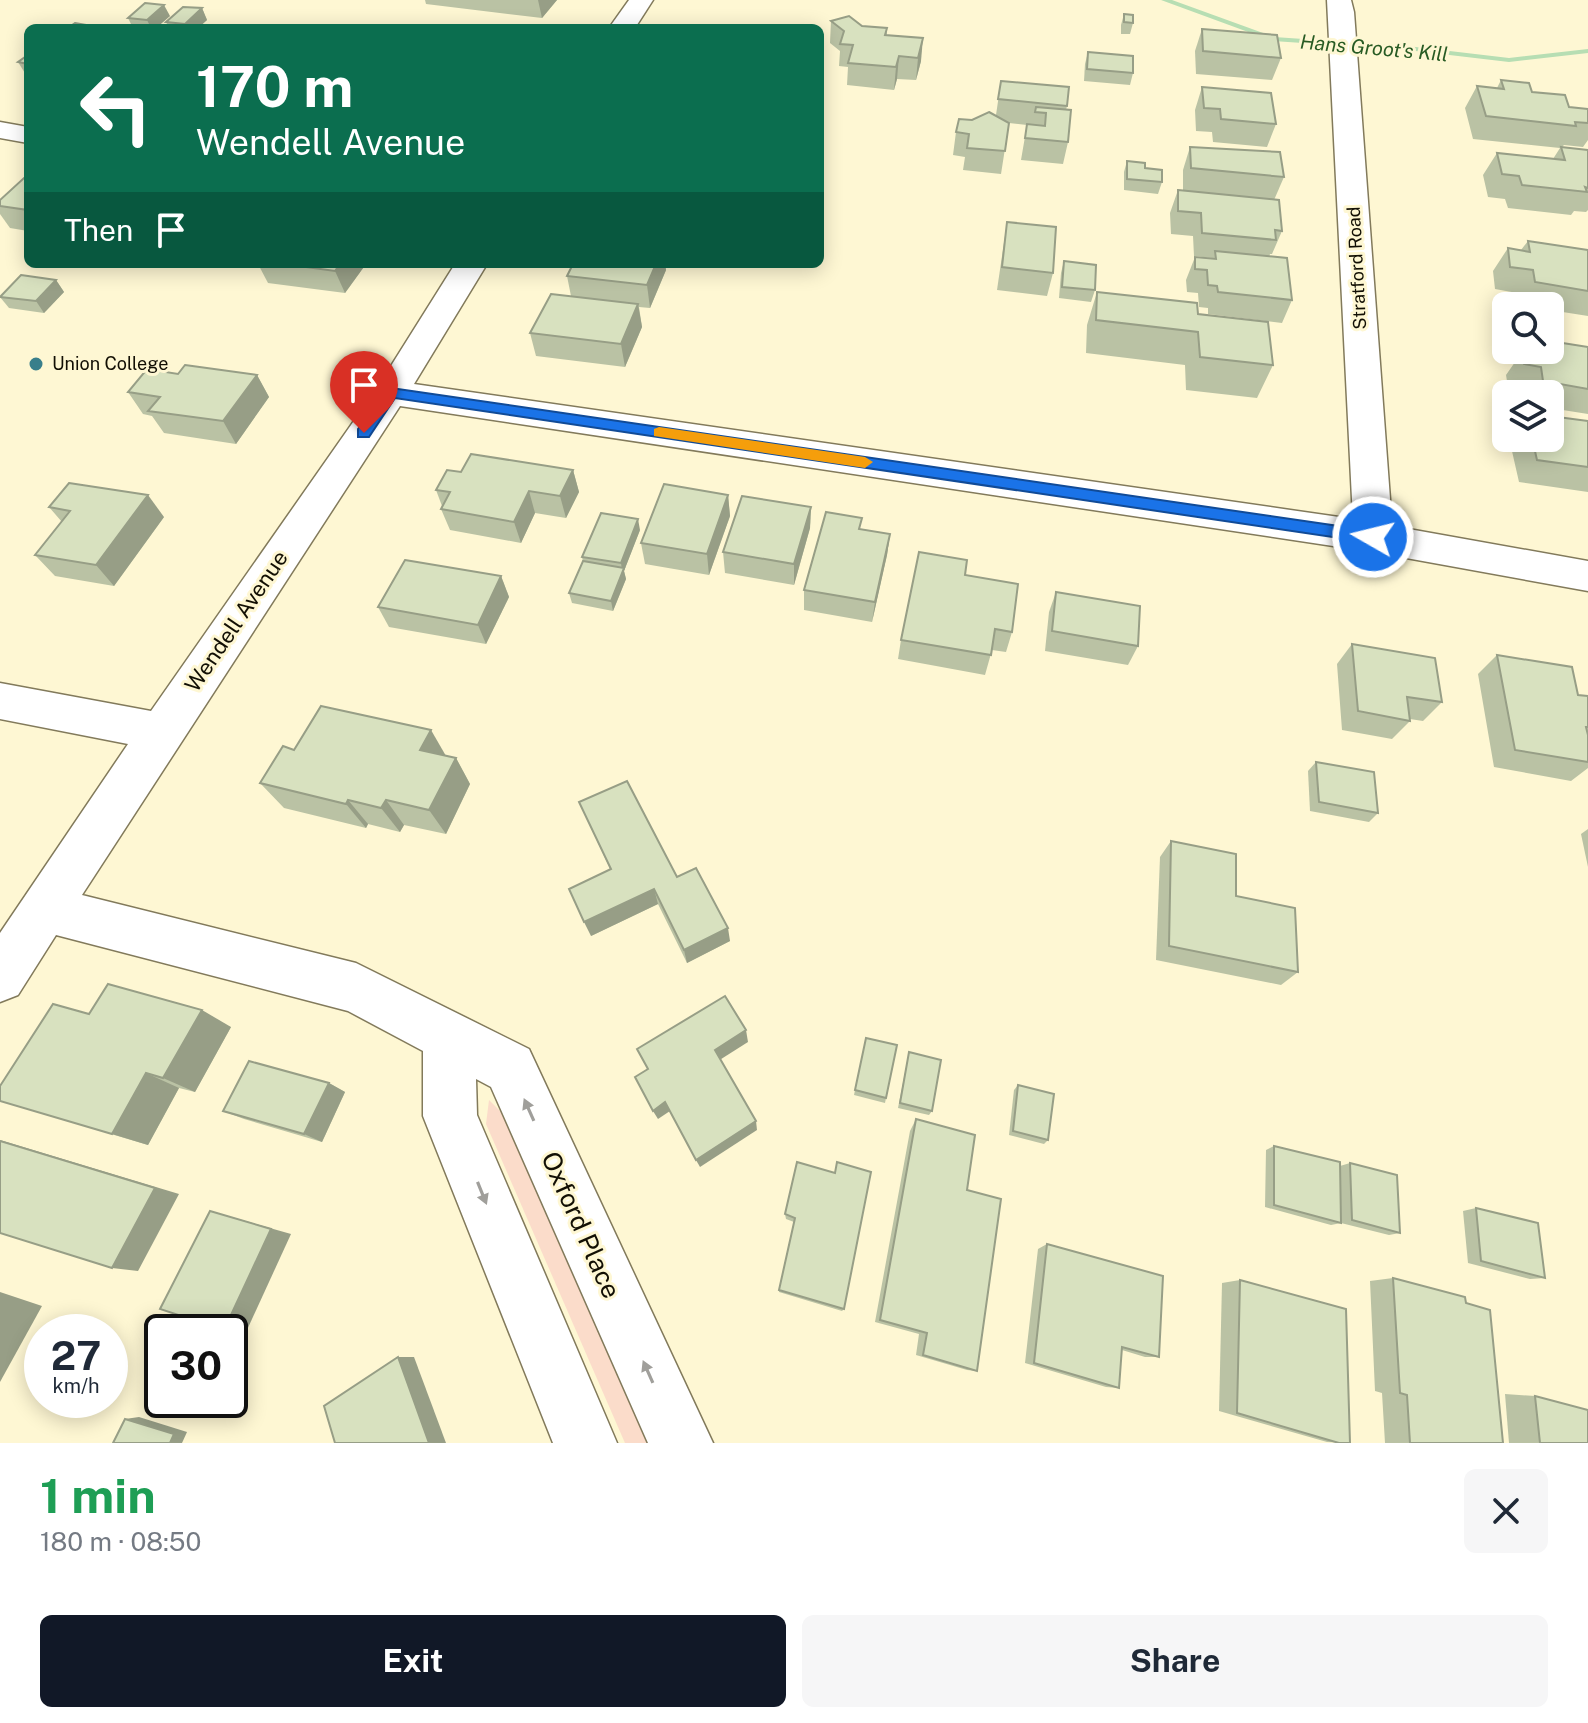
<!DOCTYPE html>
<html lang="en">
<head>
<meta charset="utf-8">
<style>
	body { margin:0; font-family:"Public Sans",sans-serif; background:#f6f6f7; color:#1f2937; height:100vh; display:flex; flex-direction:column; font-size:30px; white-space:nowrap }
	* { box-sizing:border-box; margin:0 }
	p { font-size:26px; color:#747a83 }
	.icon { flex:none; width:44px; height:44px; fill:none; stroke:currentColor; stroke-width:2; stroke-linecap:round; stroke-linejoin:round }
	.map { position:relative; height:1443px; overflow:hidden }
	.sheet { display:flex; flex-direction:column; background:#fff; flex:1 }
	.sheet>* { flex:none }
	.guide { position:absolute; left:24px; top:24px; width:800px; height:244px; border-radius:12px; box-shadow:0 4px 20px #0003; background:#0b6e4f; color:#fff; overflow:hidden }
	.buttons { position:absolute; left:1492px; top:292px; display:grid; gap:16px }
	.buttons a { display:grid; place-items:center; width:72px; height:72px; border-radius:12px; background:#fff; box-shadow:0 4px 20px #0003; font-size:40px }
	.speed { position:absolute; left:24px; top:1314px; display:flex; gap:16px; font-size:40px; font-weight:700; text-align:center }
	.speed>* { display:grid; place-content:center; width:104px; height:104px; border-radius:50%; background:#fff; box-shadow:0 4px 20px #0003; line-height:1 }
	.speed small { font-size:20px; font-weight:400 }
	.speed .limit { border:4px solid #111; border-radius:12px; background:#fff; color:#111 }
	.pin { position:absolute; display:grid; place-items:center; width:68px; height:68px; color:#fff; margin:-82px -34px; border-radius:50% 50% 50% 0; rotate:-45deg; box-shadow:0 0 8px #0007 }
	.pin .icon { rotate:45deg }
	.me { position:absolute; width:88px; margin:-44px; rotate:278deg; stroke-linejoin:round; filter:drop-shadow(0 0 6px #0008) }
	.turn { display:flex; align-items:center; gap:28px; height:168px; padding:0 40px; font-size:36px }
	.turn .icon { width:104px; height:104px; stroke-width:2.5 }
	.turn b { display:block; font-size:56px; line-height:68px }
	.then { display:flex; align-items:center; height:76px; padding:0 40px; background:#0003; gap:16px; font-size:30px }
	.round { display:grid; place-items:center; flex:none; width:84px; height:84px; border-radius:12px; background:#f6f6f7 }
	.head { display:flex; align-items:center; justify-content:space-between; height:136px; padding:0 40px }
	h1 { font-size:48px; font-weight:700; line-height:60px; color:#1e9e55 }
	.primary-button { display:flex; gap:16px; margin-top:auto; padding:16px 40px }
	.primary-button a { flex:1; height:92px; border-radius:12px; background:#111827; color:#fff; font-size:32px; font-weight:700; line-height:92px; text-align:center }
	.primary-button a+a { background:#f6f6f7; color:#1f2937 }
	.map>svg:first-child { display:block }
	.green { fill:#fbdcca }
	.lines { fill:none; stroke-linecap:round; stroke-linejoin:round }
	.stream { fill:#b7deb3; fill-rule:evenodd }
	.minor-casing { stroke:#827a5b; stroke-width:3 }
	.minor { fill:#fff; fill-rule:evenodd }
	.wall { fill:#bac2a4 }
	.shaded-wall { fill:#979e86 }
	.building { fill:#d8e1bf; stroke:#979e86; stroke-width:2 }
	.oneway { fill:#a09f9b }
	.route { fill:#1a73e8; stroke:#114b97; stroke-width:2 }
	.slow { fill:#f59e0b }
	.poi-dot { fill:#397f8b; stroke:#fef7d3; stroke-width:3 }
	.labels { text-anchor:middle; stroke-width:6; stroke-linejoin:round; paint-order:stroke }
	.far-street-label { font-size:18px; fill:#120f04; stroke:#fef7d3 }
	.far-poi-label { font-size:18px; fill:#120f04; stroke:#fef7d3; text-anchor:start }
	.far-water-label { font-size:20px; font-style:italic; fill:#285b24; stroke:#fef7d3 }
	.street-label { font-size:22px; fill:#120f04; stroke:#fef7d3 }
	.near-street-label { font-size:26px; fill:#120f04; stroke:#fef7d3 }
</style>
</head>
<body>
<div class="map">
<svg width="1588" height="1443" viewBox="0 0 1588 1443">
	<rect width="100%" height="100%" fill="#fef7d3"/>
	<path class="green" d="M489,1100L502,1113L651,1443H625L486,1124Z"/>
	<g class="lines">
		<path class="stream" d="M1161,0H1172L1274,37L1407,46L1509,58L1588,49V53L1509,62L1407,50L1273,41Z"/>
		<g class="minor-casing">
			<g id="minor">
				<path d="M629,0H653L635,28H609Z"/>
				<path d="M1327,0H1351L1354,12L1392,526L1588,561V591L1373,552L400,406L82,895L356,963L529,1049L713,1443H648L491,1087L476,1079L477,1115L617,1443H553L423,1116V1051L348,1011L56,935L18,995L0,1002V933L128,744L0,719V683L151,711L379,385L455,264H487L414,384L1353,519Z"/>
				<path d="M0,122L28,127V143L0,138Z"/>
			</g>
		</g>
		<use href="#minor" class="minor"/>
	</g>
	<g class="wall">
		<path d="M425,0H557L542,18L426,4Z"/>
		<path d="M202,8L207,20L198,28H169L166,22Z"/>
		<path d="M1124,14L1133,23L1130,34H1121V25Z"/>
		<path d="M170,16L156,28H133L128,18Z"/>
		<path d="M831,21L862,26L887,28V35L921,61L916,80L897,79L894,90L847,85L848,67L839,66L840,51L830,43Z"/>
		<path d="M1202,29L1281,58L1272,80L1196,74L1195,51Z"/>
		<path d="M1088,52L1133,73L1130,85L1084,81L1085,64Z"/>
		<path d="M28,55V78L18,62Z"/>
		<path d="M1501,80L1569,107L1588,109V140L1583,147L1564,145L1562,147L1588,150V210L1586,212L1574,211L1571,215L1508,208L1505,199L1488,197L1483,175L1497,153L1553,159L1560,148L1473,139L1465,108L1477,86L1497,88Z"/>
		<path d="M1001,81L1067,106L1066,110L1068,142L1063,164L1021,160L1027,125L1009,123L1001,174L963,170L965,157L953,155L956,132L972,120L996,115Z"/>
		<path d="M1202,87L1276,124L1267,147L1213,142L1212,132L1196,131L1195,110Z"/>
		<path d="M1190,147L1284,177L1274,200L1183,191V170Z"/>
		<path d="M1127,161L1145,168L1162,182L1158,194L1124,190V172Z"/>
		<path d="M28,179V231L10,228L0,214V200Z"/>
		<path d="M1178,190L1282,231L1272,254H1270L1269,257L1292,300L1282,323L1208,314V308L1199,307L1198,293L1187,292L1186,280L1195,257L1212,258L1194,256L1193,236L1171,234L1170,213Z"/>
		<path d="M1007,222L1053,273L1047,296L997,290Z"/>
		<path d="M1528,241L1588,250V316L1550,310V306L1519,305L1517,293L1495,289L1493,271L1508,248L1521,250Z"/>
		<path d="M1064,261L1095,290L1091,302L1059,298L1061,273Z"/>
		<path d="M258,264H366L345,293L268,283Z"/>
		<path d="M573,264H665L666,270L650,308L639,307L642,327L625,367L536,356L530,333L571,296L567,276Z"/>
		<path d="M56,280L64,292L44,313L9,308L0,297Z"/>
		<path d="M1097,292L1198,314L1273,365L1257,398L1186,390L1185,365L1086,353L1087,325Z"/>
		<path d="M1588,347V414L1550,408V394H1524V390L1508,387L1506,375L1522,352L1526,353L1528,350H1550Z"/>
		<path d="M178,374L257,375L269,397L236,444L164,433L152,416L143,414L128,392Z"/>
		<path d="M1588,421V492L1519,482L1509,438H1550Z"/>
		<path d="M573,470L579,492L566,518L535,513L521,543L450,530L441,509L442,506L436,490L461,472Z"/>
		<path d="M728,495L730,516L709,575L645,564L641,543Z"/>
		<path d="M49,507L164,517L114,586L55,576L35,555L62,522Z"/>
		<path d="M811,507L810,528L794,585L725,573L723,552Z"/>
		<path d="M861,529L890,534L887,555L872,622L804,610V590Z"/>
		<path d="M640,530L624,571L626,579L613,611L572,603L569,593L583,562L582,557Z"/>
		<path d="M965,575L1012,632L1006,652L992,650L985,675L898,659L901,640Z"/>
		<path d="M501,576L509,597L486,644L389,627L378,607Z"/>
		<path d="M1056,592L1138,646L1128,665L1045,651L1049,612Z"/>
		<path d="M1352,644L1442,702L1423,721L1410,719V721L1392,739L1342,730L1337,664Z"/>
		<path d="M1497,655L1578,695L1588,696V768L1571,781L1494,767L1478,674Z"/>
		<path d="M294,750L446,756L456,758L470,784L446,834L404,825L400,832L368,824L366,828L284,808L260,783Z"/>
		<path d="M1316,762L1378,813L1369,822L1310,811L1308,771Z"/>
		<path d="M579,802L677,877L730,941L687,963L658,904L591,936L610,869Z"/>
		<path d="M1588,829V867L1581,834Z"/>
		<path d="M1171,841L1298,972L1281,985L1156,960L1160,857Z"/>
		<path d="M89,1014L231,1027L195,1092L179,1088L148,1145L0,1101Z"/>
		<path d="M866,1038L886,1098L885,1103L854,1095Z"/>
		<path d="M909,1052L932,1111L929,1115L898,1108Z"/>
		<path d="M329,1083L345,1092L322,1142L244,1119L223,1111Z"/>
		<path d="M1018,1085L1048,1140L1044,1144L1009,1135L1014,1090Z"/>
		<path d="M916,1119L967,1190L977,1371L967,1370L916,1355L919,1334L875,1322L910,1131Z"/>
		<path d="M1274,1146L1340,1166L1350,1163L1400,1233L1389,1235L1341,1223L1331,1225L1265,1207L1266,1150Z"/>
		<path d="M797,1162L844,1309L842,1311L779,1292V1290L794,1222L786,1219L785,1214Z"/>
		<path d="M1476,1208L1545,1278L1530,1279L1468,1263L1463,1211Z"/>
		<path d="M1047,1244L1159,1357H1145L1122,1350L1119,1388L1106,1387L1025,1363L1038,1249Z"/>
		<path d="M1393,1278L1466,1303L1503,1443H1385L1382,1393L1375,1391L1370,1281Z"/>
		<path d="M1240,1280L1350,1443L1327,1442L1219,1411L1222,1283Z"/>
		<path d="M1505,1394L1535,1396L1588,1443H1509Z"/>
	</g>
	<g class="shaded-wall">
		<path d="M538,0H557L542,18Z"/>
		<path d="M164,5L170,16L156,28H151L147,20Z"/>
		<path d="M202,8L207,20L198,28H187L185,24Z"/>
		<path d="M923,38L921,61L916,80L918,58Z"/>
		<path d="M899,56L897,79L894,90L896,67Z"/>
		<path d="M340,264H366L345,293L335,271Z"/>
		<path d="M656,264H665L666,270L650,308L647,285Z"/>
		<path d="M56,280L64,292L44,313L36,301Z"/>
		<path d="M638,304L642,327L625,367L621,344Z"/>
		<path d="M257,375L269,397L236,444L223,421Z"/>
		<path d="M573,470L579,492L566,518L560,496Z"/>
		<path d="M529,491L535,513L521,543L514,522Z"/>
		<path d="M148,495L164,517L114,586L96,565Z"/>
		<path d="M728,495L730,516L709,575L707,554Z"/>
		<path d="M811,507L810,528L794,585V564Z"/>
		<path d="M638,519L640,530L624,571L626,579L613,611L611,601L622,571L621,563Z"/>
		<path d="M890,534L887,555L872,622L875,602Z"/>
		<path d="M501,576L509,597L486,644L478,625Z"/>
		<path d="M431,730L446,756L420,750Z"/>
		<path d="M456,758L470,784L446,834L429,810Z"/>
		<path d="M348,800L368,824L366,828L346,804Z"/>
		<path d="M386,800L404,825L400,832L381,808Z"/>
		<path d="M654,889L658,904L591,936L584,922Z"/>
		<path d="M728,928L730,941L687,963L684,950Z"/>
		<path d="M202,1010L231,1027L195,1092L163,1078Z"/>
		<path d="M746,1030L748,1042L718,1061L715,1050Z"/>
		<path d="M146,1073L179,1088L148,1145L112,1134Z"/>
		<path d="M329,1083L345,1092L322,1142L304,1134Z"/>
		<path d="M665,1102L670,1111L658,1119L653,1111Z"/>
		<path d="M756,1121L757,1130L700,1167L696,1160Z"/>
		<path d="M0,1140L179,1194L138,1271L112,1268Z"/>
		<path d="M210,1211L291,1234L247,1330H224Z"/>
		<path d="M0,1292L42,1306L0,1382Z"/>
		<path d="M398,1357H414L446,1443H429Z"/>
		<path d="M139,1417L187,1432L182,1443H170L125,1419Z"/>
	</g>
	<g class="building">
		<path d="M145,3L164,5L147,20L128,18Z"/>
		<path d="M183,7L202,8L185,24L166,22Z"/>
		<path d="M1124,14L1133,15V23L1124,22Z"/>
		<path d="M849,16L862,26L887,28L885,35L923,38L918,58L899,56L896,67L848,63L853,45L840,44L844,31L831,21Z"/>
		<path d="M75,23L103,28H68Z"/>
		<path d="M1202,29L1277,35L1281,58L1203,51Z"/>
		<path d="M1088,52L1133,56V73L1087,69Z"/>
		<path d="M28,55V64L18,62Z"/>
		<path d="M1501,80L1529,83L1532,92L1565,95L1569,107L1588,109V123L1575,122L1576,126L1486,116L1477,86L1504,89Z"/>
		<path d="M1001,81L1069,87L1067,106L998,99Z"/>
		<path d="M1202,87L1271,93L1276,124L1221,119L1220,109L1204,108Z"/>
		<path d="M1036,107L1071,110L1068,142L1025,138L1027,124L1045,126L1046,113L1035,112Z"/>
		<path d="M989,112L1009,123L1005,151L967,148L969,134L956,132L959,119L972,120Z"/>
		<path d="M1190,147L1280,152L1284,177L1191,168Z"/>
		<path d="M1561,147L1588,150V188L1585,187L1587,192L1522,185L1519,176L1502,174L1497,153L1565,160Z"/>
		<path d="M1127,161L1145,163V168L1162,170V182L1127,179Z"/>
		<path d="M24,178L28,179V210L0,206V200Z"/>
		<path d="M1178,190L1279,200L1282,231L1275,230L1276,240L1202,233L1201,213L1178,211Z"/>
		<path d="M1007,222L1056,227L1053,273L1002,267Z"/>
		<path d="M1528,241L1588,250V291L1535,282L1533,270L1510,267L1508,248L1530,252Z"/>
		<path d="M1215,251L1287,258L1292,300L1218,292L1217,286L1208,285L1207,270L1195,269V257L1216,259Z"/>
		<path d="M1064,261L1096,265L1095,290L1062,287Z"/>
		<path d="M284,264H340L335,271Z"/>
		<path d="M573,264H656L647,285L567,276Z"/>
		<path d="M21,275L56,280L36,301L0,297Z"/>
		<path d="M1097,292L1197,303L1198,314L1268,322L1273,365L1200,357L1198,332L1096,320Z"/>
		<path d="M551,294L638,304L621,344L530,333Z"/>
		<path d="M1550,341L1588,347V389L1543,381L1541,367L1524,364L1522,352L1539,355L1538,350H1550Z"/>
		<path d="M185,365L257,375L223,421L148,411L160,397L128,392L147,369L178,374Z"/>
		<path d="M1550,416L1588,421V467L1537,460L1532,438H1550Z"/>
		<path d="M471,454L573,470L560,496L529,491L514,522L441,509L450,492L436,490L447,470L461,472Z"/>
		<path d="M69,483L148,495L96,565L35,555L70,511L49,507Z"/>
		<path d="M664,484L728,495L707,554L641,543Z"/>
		<path d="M742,496L811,507L794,564L723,552Z"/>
		<path d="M826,512L862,518L859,529L890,534L875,602L804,590Z"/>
		<path d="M601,513L638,519L621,563L582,557Z"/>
		<path d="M919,552L967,560L965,575L1018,584L1012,632L995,629L991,655L901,640Z"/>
		<path d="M405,560L501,576L478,625L378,607Z"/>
		<path d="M583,561L624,568L611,601L569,593Z"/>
		<path d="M1056,592L1140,606L1138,646L1052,631Z"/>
		<path d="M1352,644L1435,658L1442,702L1407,697L1410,721L1358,711Z"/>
		<path d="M1497,655L1572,667L1578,695L1588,696V727H1586L1588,735V762L1515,750Z"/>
		<path d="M321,706L431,730L420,750L456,758L429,810L386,800L381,808L348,800L346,804L260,783L283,746L294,750Z"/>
		<path d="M1316,762L1374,772L1378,813L1319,802Z"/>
		<path d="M627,781L677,877L696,868L728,928L684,950L654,889L584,922L569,889L611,869L579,802Z"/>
		<path d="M1171,841L1236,854V896L1295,908L1298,972L1169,946Z"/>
		<path d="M108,984L202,1010L163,1078L146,1073L112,1134L0,1101V1086L53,1004L89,1014Z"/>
		<path d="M725,996L746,1030L715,1050L756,1121L696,1160L665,1102L653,1111L635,1077L648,1069L637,1049Z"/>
		<path d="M866,1038L897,1045L886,1098L855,1090Z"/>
		<path d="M909,1052L941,1060L932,1111L900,1103Z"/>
		<path d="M249,1061L329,1083L304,1134L223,1111Z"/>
		<path d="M1018,1085L1054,1094L1048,1140L1013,1131Z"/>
		<path d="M916,1119L975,1135L967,1190L1001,1199L977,1371L923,1355L927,1333L880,1320Z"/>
		<path d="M0,1141L155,1188L112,1268L0,1233Z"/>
		<path d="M1274,1146L1340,1162L1341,1223L1274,1205Z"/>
		<path d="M797,1162L835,1173L837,1162L871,1172L844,1309L779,1290L795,1218L785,1214Z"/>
		<path d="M1350,1163L1397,1175L1400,1233L1352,1220Z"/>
		<path d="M1476,1208L1538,1223L1545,1278L1481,1261Z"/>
		<path d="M210,1211L271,1229L224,1330L160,1309Z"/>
		<path d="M1047,1244L1163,1276L1159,1357L1122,1347L1119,1388L1034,1363Z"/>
		<path d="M1393,1278L1465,1297L1466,1303L1490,1310L1503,1443H1410L1407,1395L1400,1393Z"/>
		<path d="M1240,1280L1346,1309L1350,1443H1339L1237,1413Z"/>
		<path d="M398,1357L429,1443H335L324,1406Z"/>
		<path d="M1535,1396L1588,1410V1443H1540Z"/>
		<path d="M125,1419L174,1434L170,1443H113Z"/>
	</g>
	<defs><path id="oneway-solid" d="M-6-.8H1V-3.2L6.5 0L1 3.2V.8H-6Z" transform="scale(2)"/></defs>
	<g class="oneway">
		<use href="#oneway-solid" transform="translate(529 1110) rotate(-114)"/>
		<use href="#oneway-solid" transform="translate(482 1193) rotate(68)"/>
		<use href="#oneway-solid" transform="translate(648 1372) rotate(-114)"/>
	</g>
	<path class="route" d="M391,388L1373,531L1381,537L1373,543L395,398L369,437H358V429L386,390Z"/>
	<path class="slow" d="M659,427L865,457L873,462L865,468L654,436V429Z"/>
	<circle class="poi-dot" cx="36" cy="364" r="8"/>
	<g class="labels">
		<g class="far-street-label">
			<text transform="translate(1357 268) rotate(-93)" y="6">Stratford Road</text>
		</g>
		<g class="far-poi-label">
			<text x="52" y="370">Union College</text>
		</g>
		<g class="far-water-label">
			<text transform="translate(1374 48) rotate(5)" y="7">Hans Groot's Kill</text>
		</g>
		<g class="street-label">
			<text transform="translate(236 621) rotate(-56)" y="8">Wendell Avenue</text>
		</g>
		<g class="near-street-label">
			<text transform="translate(581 1225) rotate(66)" y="9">Oxford Place</text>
		</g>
	</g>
</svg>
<div class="buttons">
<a><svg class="icon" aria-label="search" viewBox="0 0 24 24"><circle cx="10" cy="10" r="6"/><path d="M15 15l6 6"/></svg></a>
<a><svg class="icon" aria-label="layers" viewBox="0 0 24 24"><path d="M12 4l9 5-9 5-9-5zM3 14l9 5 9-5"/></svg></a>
</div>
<div class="speed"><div>27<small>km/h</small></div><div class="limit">30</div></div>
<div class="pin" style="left:364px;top:433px;background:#d93025"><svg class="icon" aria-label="arrive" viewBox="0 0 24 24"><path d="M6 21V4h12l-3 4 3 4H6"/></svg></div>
<svg class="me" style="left:1373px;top:537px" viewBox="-20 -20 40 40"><circle r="17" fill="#1a73e8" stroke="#fff" stroke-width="3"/><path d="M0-11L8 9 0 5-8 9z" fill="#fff"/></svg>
<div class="guide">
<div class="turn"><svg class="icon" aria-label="left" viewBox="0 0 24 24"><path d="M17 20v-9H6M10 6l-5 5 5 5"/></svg><div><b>170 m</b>Wendell Avenue</div></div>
<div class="then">Then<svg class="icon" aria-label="arrive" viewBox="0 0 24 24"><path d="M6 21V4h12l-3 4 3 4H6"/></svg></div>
</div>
</div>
<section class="sheet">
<div class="head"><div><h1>1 min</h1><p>180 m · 08:50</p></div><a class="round"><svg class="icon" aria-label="close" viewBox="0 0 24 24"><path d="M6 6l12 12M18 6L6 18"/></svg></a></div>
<div class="primary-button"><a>Exit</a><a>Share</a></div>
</section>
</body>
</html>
